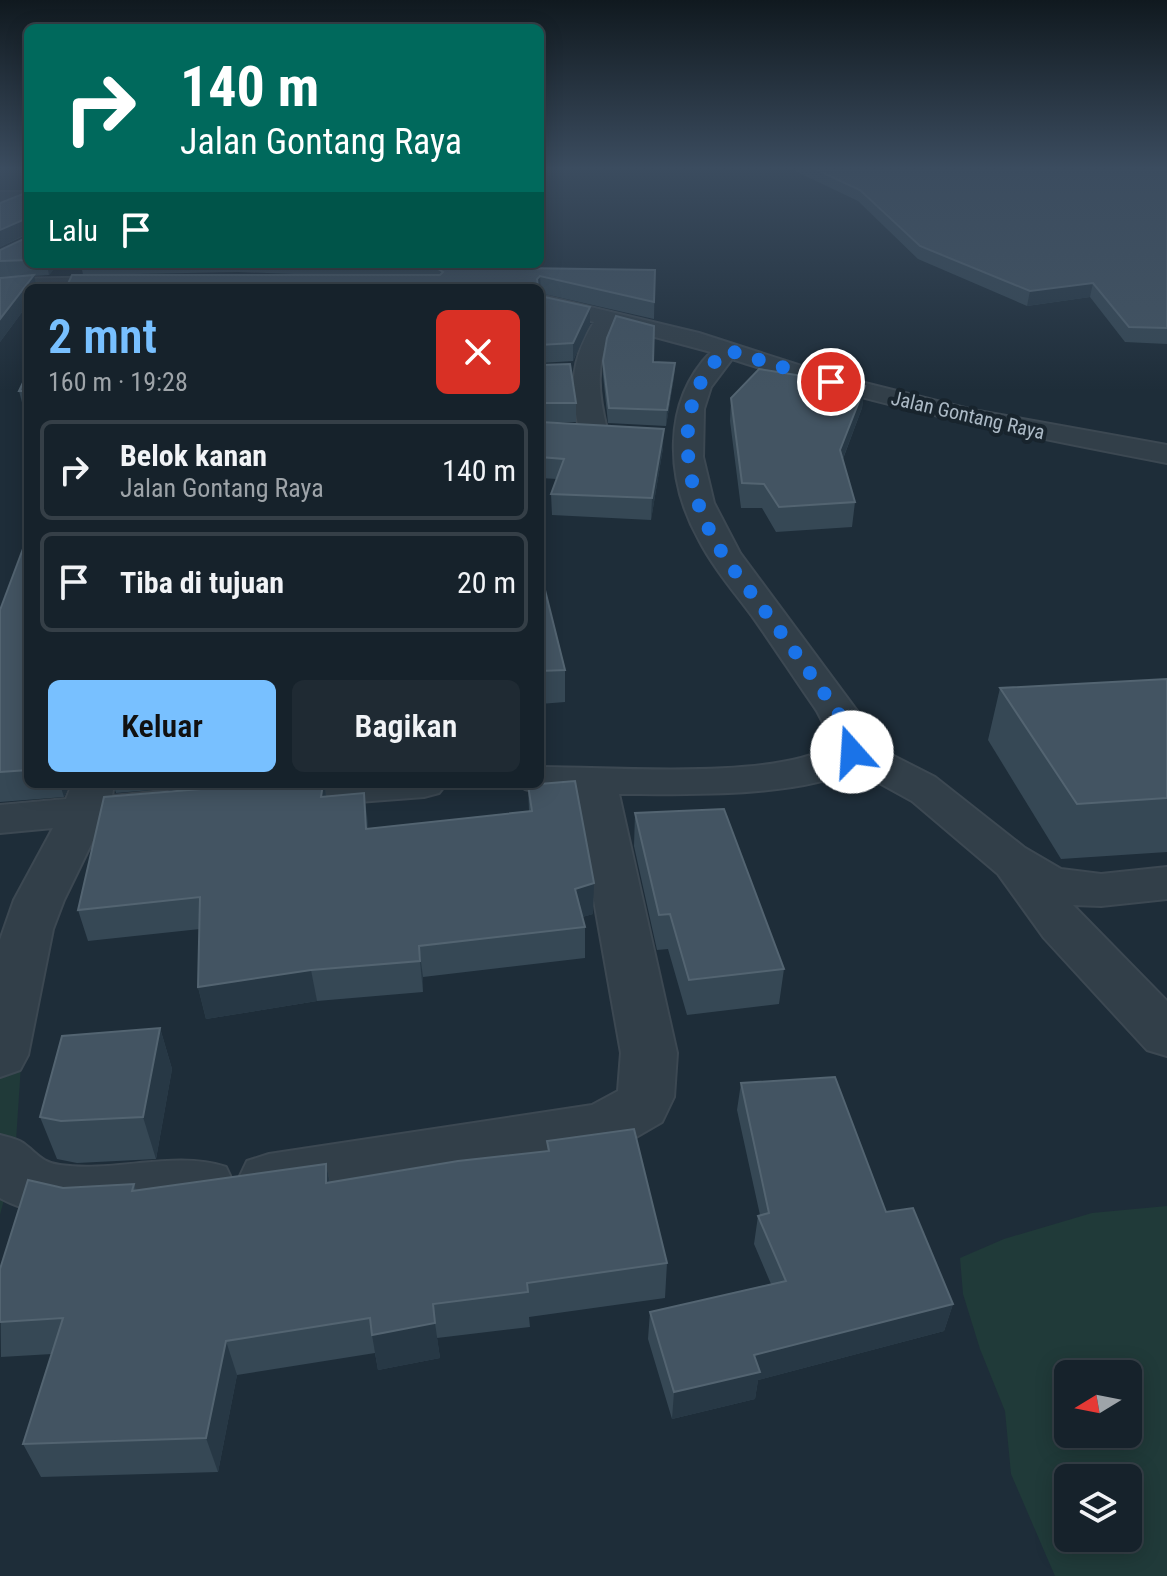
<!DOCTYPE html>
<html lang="id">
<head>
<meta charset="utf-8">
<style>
	body { margin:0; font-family:"Roboto Condensed",sans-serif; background:#1f2a33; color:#f1f3f6; height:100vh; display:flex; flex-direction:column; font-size:30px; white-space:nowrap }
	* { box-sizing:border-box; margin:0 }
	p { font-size:26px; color:#9ea4a9 }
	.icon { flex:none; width:44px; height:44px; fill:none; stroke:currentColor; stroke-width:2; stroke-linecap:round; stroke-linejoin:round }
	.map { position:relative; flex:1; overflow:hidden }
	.drawer { position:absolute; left:24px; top:284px; width:520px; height:504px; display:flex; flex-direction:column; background:#16222b; border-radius:12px; box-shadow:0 4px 20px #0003,0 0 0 2px #353f47 }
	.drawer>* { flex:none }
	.top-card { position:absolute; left:24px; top:24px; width:520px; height:244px; border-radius:12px; box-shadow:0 4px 20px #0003,0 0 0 2px #353f47; background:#00695c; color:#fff; overflow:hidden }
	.needle { width:52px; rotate:260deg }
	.tools { position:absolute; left:1054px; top:1360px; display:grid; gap:16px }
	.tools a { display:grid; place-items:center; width:88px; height:88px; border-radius:12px; background:#16222b; box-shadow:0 4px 20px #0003,0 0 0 2px #353f47; font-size:40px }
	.pin { position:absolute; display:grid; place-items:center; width:68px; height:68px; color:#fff; margin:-34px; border:4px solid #fff; border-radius:50%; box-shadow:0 2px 8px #0007 }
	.me { position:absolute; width:88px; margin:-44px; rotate:341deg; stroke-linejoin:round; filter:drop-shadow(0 0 6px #0008) }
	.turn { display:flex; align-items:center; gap:28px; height:168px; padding:0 24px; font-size:36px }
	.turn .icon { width:104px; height:104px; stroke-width:2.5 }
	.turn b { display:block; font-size:56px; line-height:68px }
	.then { display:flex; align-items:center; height:76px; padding:0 24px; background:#0003; gap:16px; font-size:30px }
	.round { display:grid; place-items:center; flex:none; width:84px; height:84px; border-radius:12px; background:#1f2a33 }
	.overview { display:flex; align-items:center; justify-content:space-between; height:136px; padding:0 24px }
	h1 { font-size:48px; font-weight:600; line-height:60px; color:#78c0ff }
	.cta { display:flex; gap:16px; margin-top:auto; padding:16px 24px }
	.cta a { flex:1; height:92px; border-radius:12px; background:#78c0ff; color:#111; font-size:32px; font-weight:600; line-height:92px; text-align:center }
	.cta a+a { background:#1f2a33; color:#f1f3f6 }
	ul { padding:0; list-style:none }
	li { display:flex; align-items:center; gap:24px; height:100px; margin:0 16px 12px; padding:0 8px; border:4px solid #353f47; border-radius:12px }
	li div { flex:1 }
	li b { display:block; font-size:30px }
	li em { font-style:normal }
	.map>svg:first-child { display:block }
	.green { fill:#203a39; fill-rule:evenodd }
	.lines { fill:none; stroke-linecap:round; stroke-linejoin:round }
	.minor-casing { stroke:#3c4852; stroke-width:4 }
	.minor { fill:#323f49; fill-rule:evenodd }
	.wall { fill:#364855 }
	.shaded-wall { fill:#273845 }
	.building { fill:#435462; stroke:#536471; stroke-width:2 }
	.route { stroke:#1a73e8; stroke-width:14; stroke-dasharray:0 25.2 }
	.labels { text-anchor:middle; stroke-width:8; stroke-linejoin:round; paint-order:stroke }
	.far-street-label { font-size:20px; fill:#acbac6; stroke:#18242d }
</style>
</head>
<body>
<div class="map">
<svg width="1167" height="1576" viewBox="0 0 1167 1576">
	<rect width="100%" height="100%" fill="#1e2d39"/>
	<g class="green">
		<path d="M0,958L21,1065L15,1156L0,1215Z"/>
		<path d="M1167,1206V1576H1055L1011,1474L1005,1411L980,1349L963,1294L960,1258L1004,1239L1092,1213ZM1068,1374H1128V1434H1068ZM1068,1478H1128V1538H1068Z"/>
	</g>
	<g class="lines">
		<g class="minor-casing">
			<g id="minor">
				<rect x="0" y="192" width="28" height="10"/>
				<path d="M126,277L137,283L133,287L28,288V291H0V279Z"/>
				<path d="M540,295L699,333L817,371L973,410L1167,445V463C1020,435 874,406 732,359L711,387L704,409L703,457L714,503L740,553L857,711L871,734L872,745L935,777L1025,848L1061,869L1101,874L1167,867V899L1101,906L1073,905L1167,1001V1056L1147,1050L1044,938L998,874L912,801L854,769C801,798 680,794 619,794L677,1053L674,1097L662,1122L631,1140L593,1153L269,1206L247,1199L238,1180L247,1161L269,1154L592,1105L618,1091L621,1053L575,793H540L525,789L521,784H540V767C612,767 770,780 830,747L829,734L817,711C796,681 776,650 755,620C736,594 714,569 699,540C666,481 661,403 711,352L614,326C594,363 598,394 608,433L604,439L594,441L584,439C578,430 577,419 575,408C570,375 577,350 594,322L540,309Z"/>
				<path d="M72,784H114L112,796L163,791L179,795L185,805L179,815L101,824L64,900L53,929L28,1055L20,1070L0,1077V940L14,900L53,828L0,833V805L66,799Z"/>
				<path d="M261,784H446L439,793L424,797L267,809L251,806L245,796L251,786Z"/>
				<path d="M0,1135C7,1137 17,1139 23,1143C37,1153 42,1163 60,1165C114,1173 176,1150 226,1167L235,1186L226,1205C166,1226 56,1229 0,1198Z"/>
			</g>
		</g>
		<use href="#minor" class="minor"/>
	</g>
	<g class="wall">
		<path d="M793,170H1167V344L1125,342L1090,297L1027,306L918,259L858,201Z"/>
		<path d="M28,192V264H58L49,275L34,276L37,288H28V304L0,342V278L18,276L0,277V250L26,238V235L0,247Z"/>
		<path d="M81,264H528L527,268L655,270L654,319L540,293V288L320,275L238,272L83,275Z"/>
		<path d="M540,296L590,307V324L573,361L540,363Z"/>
		<path d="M603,361L675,363L674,377L666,426L608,423L603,375Z"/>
		<path d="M540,365L576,403V422H540Z"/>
		<path d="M28,372V410H24L19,391Z"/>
		<path d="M865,386L862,408L843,459L855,502L852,527L776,532L762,508H741L730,421L731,398Z"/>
		<path d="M540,422L663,448L651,520L552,515L551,494L557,479L540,478Z"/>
		<path d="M28,538V784H70L64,797L0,802V610Z"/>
		<path d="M540,570L565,670V702L540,704Z"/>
		<path d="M1167,679V852L1061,859L988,740L1000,688Z"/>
		<path d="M113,784H223L116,793Z"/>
		<path d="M262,784H324L326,797L368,829L529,811L528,785L593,914L582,917L585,927V958L423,977V992L317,1001L206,1019L198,987L200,929L88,941L78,910Z"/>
		<path d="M635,813L784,969L779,1004L687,1015L668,949L657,950L634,846Z"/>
		<path d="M160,1028L172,1069L156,1159L77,1163L57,1159L40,1117Z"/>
		<path d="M741,1083L886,1212L953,1304L944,1331L758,1380L755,1399L672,1419L648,1339L650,1312L771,1284L754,1244L758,1216L760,1215L737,1110Z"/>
		<path d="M547,1141L667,1263L665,1298L529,1317L530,1327L437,1338L440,1358L378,1370L375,1353L237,1375L218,1472L41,1477L23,1444L52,1354L1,1357L0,1269L134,1184L136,1190L326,1164L330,1182L548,1152Z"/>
	</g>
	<g class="shaded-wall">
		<path d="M25,219L28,233L0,247V230Z"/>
		<path d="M47,264H58L49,275Z"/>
		<path d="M34,275L37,288H28V304L0,342V319Z"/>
		<path d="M540,276L541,292L540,293V288H537V279Z"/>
		<path d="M1093,283L1090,297L1027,306L1030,291Z"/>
		<path d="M590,307V324L573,361V343Z"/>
		<path d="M675,363L674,377L666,426L667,410Z"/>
		<path d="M865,386L862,408L837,474L840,450Z"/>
		<path d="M664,429L663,448L651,520L652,498Z"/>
		<path d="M60,784H70L64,797Z"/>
		<path d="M323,784H324L328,808L321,797Z"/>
		<path d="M364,793L368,822L370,859L366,829Z"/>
		<path d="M594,883L593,914L576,919L575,889Z"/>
		<path d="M419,946L423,977V992L420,961Z"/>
		<path d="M311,970L317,1001L206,1019L198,987Z"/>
		<path d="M160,1028L172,1069L156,1159L143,1117Z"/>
		<path d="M326,1164L333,1199L326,1183Z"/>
		<path d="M953,1304L944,1331L758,1380L755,1399L672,1419L674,1392L754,1355Z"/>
		<path d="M435,1323L440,1358L378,1370L372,1335Z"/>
		<path d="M226,1341L237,1375L218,1472L206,1438Z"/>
	</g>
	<g class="building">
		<path d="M817,170H1167V328L1129,327L1093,283L1030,291L920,246L860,190Z"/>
		<path d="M28,192V260L0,261V250L26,238L25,219L0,230V203Z"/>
		<path d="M430,264H523L521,268L655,270L654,302L540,276L537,279L538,288H66L72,275H440L443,272Z"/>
		<path d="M34,275L0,319V278Z"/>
		<path d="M540,296L590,307L573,343L540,345Z"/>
		<path d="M616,316L654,326L653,362L675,363L667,410L609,408L603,361L607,338Z"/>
		<path d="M570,364L576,403H540V365Z"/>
		<path d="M759,369L865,386L840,450L855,502L779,507L764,484L742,483L731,398Z"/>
		<path d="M28,372V391H19Z"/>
		<path d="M540,422L664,429L652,498L551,494L564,459L540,457Z"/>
		<path d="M27,538L28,770L0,772V610Z"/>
		<path d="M540,570L565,670L540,671Z"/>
		<path d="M1167,679V798L1077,804L1000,688Z"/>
		<path d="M575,781L594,883L575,889L585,927L419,946L420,961L311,970L198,987L200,897L78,910L104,797L262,784H323L321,797L364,793L366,829L532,811L528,785Z"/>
		<path d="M724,809L784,969L689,980L670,914L659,915L635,813Z"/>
		<path d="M160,1028L143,1117L61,1121L40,1117L62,1036Z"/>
		<path d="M835,1077L886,1212L913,1208L953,1304L754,1355L760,1372L674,1392L650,1312L786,1281L758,1216L769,1213L741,1083Z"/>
		<path d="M634,1129L667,1263L527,1283L528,1292L433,1304L435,1323L372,1335L370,1318L226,1341L206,1438L23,1444L63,1318L0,1322V1269L28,1180L63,1188L134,1184L132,1191L326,1164V1183L458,1161L549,1151L547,1141Z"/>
	</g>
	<linearGradient id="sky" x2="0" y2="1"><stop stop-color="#10191f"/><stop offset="0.43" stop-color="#3b4c5f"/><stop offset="1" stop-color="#3b4c5f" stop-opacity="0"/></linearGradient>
	<rect width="1167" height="391" fill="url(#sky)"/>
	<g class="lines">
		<path class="route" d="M831,382L727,350C675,392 681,470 707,525C721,557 745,584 765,611C790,644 813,678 837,711L850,734L852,752"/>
	</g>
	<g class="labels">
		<g class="far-street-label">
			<text transform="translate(968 415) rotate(13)" y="7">Jalan Gontang Raya</text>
		</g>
	</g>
</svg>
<div class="tools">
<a><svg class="needle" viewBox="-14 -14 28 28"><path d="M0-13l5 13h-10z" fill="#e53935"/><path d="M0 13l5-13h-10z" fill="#9ea4a9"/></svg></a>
<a><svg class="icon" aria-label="layers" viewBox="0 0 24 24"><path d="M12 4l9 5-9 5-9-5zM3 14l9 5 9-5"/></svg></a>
</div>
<div class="pin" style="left:831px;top:382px;background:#d93025"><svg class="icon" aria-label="arrive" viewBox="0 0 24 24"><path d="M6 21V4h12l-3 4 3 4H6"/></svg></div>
<svg class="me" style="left:852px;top:752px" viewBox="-20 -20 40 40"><circle r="19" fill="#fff"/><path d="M0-13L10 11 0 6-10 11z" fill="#1a73e8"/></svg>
<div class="top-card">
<div class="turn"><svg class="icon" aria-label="right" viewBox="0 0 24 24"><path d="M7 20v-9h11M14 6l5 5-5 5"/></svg><div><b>140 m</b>Jalan Gontang Raya</div></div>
<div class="then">Lalu<svg class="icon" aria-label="arrive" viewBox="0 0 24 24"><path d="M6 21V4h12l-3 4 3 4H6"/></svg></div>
</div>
<section class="drawer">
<div class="overview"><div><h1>2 mnt</h1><p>160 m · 19:28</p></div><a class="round" style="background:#d93025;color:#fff"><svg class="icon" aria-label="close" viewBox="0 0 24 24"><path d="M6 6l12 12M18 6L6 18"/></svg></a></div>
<ul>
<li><svg class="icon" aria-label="right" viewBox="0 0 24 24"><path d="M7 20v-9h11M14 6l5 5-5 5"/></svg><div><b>Belok kanan</b><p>Jalan Gontang Raya</p></div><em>140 m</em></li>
<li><svg class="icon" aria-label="arrive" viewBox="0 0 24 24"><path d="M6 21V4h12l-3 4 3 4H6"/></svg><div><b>Tiba di tujuan</b></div><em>20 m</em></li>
</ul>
<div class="cta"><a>Keluar</a><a>Bagikan</a></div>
</section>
</div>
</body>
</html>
